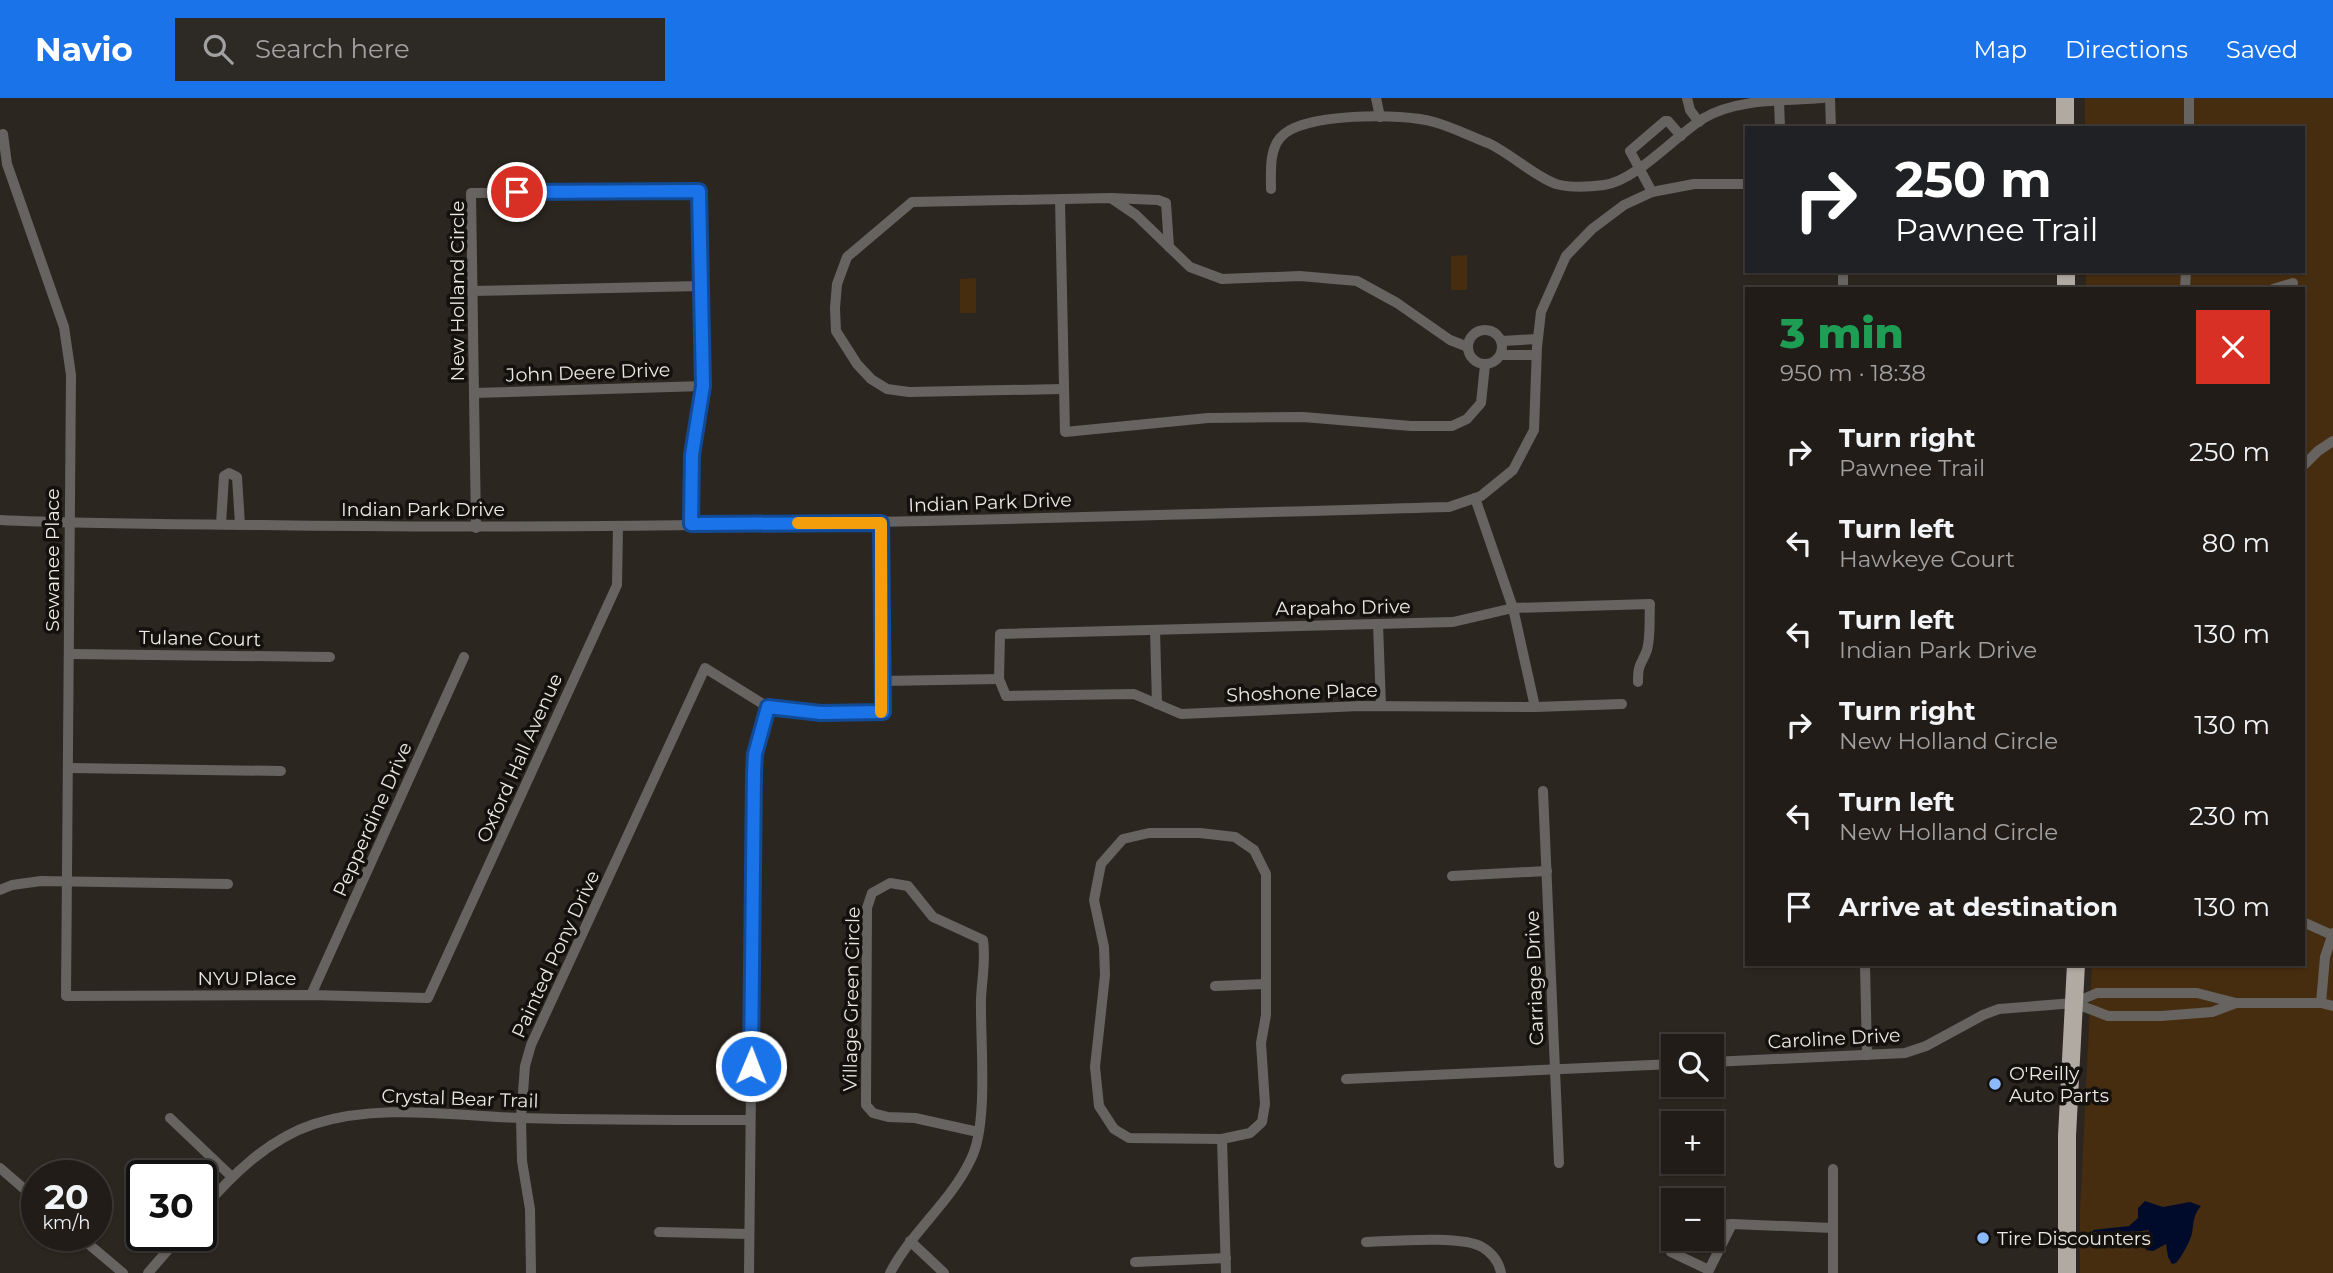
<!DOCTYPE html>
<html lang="en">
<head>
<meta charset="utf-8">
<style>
	body { margin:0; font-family:Montserrat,sans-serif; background:#2d2925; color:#f1f3f6; height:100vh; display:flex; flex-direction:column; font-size:26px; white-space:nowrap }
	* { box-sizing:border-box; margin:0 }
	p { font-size:23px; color:#a2a1a2 }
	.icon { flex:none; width:38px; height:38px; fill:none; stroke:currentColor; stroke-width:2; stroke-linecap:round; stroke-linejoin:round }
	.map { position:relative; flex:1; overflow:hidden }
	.drawer { position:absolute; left:1745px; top:189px; width:560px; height:679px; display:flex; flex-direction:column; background:#211c18; border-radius:0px; box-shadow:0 2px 5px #0004,0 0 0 2px #3e3a37 }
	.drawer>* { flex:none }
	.guide { position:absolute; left:1745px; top:28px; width:560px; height:147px; border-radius:0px; box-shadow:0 2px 5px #0004,0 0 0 2px #3e3a37; background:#202124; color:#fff; overflow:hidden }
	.fabs { position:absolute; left:1661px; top:936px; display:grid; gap:14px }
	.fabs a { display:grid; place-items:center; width:63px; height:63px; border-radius:0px; background:#211c18; box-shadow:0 2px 5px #0004,0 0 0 2px #3e3a37; font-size:35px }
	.speed { position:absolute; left:21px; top:1062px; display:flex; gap:14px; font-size:35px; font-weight:700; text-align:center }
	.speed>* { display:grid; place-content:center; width:91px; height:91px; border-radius:50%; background:#211c18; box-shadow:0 2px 5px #0004,0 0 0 2px #3e3a37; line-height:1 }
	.speed small { font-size:18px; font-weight:400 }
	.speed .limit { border:4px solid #111; border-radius:10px; background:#fff; color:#111 }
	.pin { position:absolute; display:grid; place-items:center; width:60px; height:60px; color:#fff; margin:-30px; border:4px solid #fff; border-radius:50%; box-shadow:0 2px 7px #0007 }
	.me { position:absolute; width:77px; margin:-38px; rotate:1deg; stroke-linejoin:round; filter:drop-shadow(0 0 5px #0008) }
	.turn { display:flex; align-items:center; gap:24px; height:147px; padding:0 35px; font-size:32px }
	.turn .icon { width:91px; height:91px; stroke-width:2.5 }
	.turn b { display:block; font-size:49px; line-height:60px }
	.round { display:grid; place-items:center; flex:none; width:74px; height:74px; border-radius:0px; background:#2d2925 }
	.headline { display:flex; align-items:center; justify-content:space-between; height:119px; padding:0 35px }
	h1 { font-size:42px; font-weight:800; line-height:52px; color:#1e9e55 }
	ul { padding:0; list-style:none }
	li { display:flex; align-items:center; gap:21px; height:91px; padding:0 35px }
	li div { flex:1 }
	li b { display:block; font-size:26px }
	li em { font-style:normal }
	header { display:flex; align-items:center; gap:42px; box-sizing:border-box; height:98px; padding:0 35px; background:#1a73e8; color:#fff }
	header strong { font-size:33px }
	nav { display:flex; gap:38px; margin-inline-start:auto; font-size:24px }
	.search { width:490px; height:63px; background:#2d2925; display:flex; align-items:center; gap:18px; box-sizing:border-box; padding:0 24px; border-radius:0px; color:#a2a1a2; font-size:26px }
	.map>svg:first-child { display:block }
	.green { fill:#462d0f }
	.water { fill:#000b2c }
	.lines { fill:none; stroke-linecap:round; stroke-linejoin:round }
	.minor { stroke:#666360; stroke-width:10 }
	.trunk { stroke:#b0aaa2; stroke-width:18 }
	.route-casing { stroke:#114b97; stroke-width:18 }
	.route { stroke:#1a73e8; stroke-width:12 }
	.slow { stroke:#f59e0b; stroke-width:12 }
	.poi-dot { fill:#8abafc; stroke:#13100d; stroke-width:2.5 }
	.labels { text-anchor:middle; stroke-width:7; stroke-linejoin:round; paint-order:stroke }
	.street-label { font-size:19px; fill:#ebe7e3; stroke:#13100d }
	.poi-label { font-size:19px; fill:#ebe7e3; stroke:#13100d; text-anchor:start }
</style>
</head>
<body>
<header>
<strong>Navio</strong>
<div class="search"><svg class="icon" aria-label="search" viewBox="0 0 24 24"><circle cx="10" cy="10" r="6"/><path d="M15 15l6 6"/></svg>Search here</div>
<nav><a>Map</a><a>Directions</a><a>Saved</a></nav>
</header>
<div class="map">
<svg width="2333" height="1175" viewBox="0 0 2333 1175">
	<rect width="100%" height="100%" fill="#2c2620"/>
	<g class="green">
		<path d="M2085,0H2333V1175H2080V1114L2092,866H2303V191H2086V173H2303V30H2085Z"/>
		<path d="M1467,157V192H1451V158Z"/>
		<path d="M976,180V215H960V181Z"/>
	</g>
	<path class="water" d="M2145,1103L2163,1109L2190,1104L2201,1108C2193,1117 2194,1124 2192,1135C2191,1142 2181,1160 2176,1165L2172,1166L2168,1159L2166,1146L2153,1153L2146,1152L2149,1132C2132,1135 2111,1133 2093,1134V1132L2129,1128L2138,1120V1110Z"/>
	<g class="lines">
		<g class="minor">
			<path d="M1376,0L1380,19"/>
			<path d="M1687,0L1690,12L1699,24"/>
			<path d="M1830,0L1831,30"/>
			<path d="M1779,3L1780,30"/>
			<path d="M2189,30V0"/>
			<path d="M3,36L7,66L64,229L71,277L66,898L311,897L428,900L617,487L618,428"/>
			<path d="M1271,91C1271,75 1269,53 1280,40C1300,14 1404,15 1434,24C1452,29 1470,38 1488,45C1510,55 1534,78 1556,86C1571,90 1589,89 1604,87C1636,83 1676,37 1704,20C1738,0 1786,3 1823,0"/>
			<path d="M1652,94L1630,53L1665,23H1668L1681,38"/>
			<path d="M1111,100L1158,102L1166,105L1169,149"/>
			<path d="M1060,102L1065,334L1208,320L1303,319L1411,328H1452L1467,321L1481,305L1485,267"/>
			<path d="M1843,173V191"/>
			<path d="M2185,191L2186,173"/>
			<path d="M2273,191L2293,185"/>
			<path d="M472,193L701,188"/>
			<circle cx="1485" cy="249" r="17"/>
			<path d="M1502,243L1537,241"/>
			<path d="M1501,257H1536"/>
			<path d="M1062,291L909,294L887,291L871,281L857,266L836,233L835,210L837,186L847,159L912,104L1111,100L1136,117L1190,169L1222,181L1300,178L1357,183L1397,205L1450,242L1468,249"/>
			<path d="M474,295L703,288"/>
			<path d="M2303,368L2318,353L2333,343"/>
			<path d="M1475,400L1513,510L1535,609"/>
			<path d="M0,422C87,426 174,426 262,427C658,433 1054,420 1449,409L1481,398L1513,372L1534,332L1537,249L1541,214L1566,158L1592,131L1624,107L1652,94L1694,86H1746"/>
			<path d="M221,426L224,378L229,375L237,379L240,427"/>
			<path d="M476,430L471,95L699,93L703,288L692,357L691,426"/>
			<path d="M1378,526L1381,608"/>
			<path d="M1155,532L1157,606"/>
			<path d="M70,556L330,559"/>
			<path d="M882,583L999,581"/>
			<path d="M1622,606L1535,609L1360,608L1181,616L1134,596L1006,598L999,581L1000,536L1453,524L1513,510L1650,506C1649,521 1651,537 1647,552C1641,568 1638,564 1638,584"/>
			<path d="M69,670L281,673"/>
			<path d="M1543,693L1559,1065"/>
			<path d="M1149,735H1200L1235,739L1254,752L1266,776V917L1261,945L1265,1006L1262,1024L1250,1035L1222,1041L1129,1040L1114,1031L1099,1008L1095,969L1105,877L1104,849L1094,802L1101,766L1123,741Z"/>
			<path d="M1452,778L1547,773"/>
			<path d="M0,792L12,787L41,783L228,786"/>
			<path d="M2303,824L2332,837"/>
			<path d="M1865,866L1867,957"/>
			<path d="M1215,888L1265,886"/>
			<path d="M311,897L464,559"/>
			<path d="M2074,905L2108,918H2161L2212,914L2236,905"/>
			<path d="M2321,905L2325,859L2333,835"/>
			<path d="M1712,964L1905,955L1926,948L1983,917L1999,911L2074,905L2097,895H2197L2236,905H2321L2333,908"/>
			<path d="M1346,981L1673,966"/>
			<path d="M170,1020L231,1078"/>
			<path d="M1222,1041L1226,1175"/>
			<path d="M0,1070L37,1102"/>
			<path d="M201,1113C231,1078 268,1041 314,1026C380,1005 453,1018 521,1020C597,1022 674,1022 750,1022"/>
			<path d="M1712,1128L1732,1126L1833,1130"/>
			<path d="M659,1134L749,1136"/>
			<path d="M79,1138L123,1175"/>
			<path d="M1676,1141L1671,1154L1709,1172L1732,1126"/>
			<path d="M910,1143L944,1175"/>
			<path d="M1366,1144C1392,1143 1463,1137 1482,1149C1492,1155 1499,1164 1501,1175"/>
			<path d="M1135,1164L1226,1160"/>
			<path d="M148,1175L180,1138"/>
			<path d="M531,1175L530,1111L522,1063L521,1020L525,968L531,947L705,570L768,609L821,615L883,614L881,424"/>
			<path d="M749,1175L753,804L752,712L755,656L768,609"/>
			<path d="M890,1175C912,1133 951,1104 971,1061C989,1026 980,941 981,901C982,880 986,861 983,842L933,819L908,788L890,785L872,795L867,810L866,1007L873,1015L888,1019L915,1020L978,1034"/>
			<path d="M1833,1175V1071"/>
		</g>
		<g class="trunk">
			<path d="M2065,0V30"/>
			<path d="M2066,173V191"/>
			<path d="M2067,1175V1038L2076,866"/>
		</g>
	</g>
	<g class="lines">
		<g class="route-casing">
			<path id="route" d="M517,94L699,93L703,288L692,357L691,426L881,425L883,614L821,615L768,609L755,656L754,675L751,968"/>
		</g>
		<use href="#route" class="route"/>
		<path class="slow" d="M798,425H881V614"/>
	</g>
	<g class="poi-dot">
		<circle cx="1995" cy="986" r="7"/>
		<circle cx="1983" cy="1140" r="7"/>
	</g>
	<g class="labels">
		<g class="street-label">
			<text transform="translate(457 193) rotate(-90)" y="7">New Holland Circle</text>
			<text transform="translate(588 274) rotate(-2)" y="7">John Deere Drive</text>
			<text transform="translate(990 404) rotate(-2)" y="7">Indian Park Drive</text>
			<text x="423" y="418">Indian Park Drive</text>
			<text transform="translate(52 462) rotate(-90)" y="7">Sewanee Place</text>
			<text transform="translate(1343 509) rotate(-1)" y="7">Arapaho Drive</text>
			<text transform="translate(200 540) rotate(1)" y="7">Tulane Court</text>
			<text transform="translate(1302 594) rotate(-2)" y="7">Shoshone Place</text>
			<text transform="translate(519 660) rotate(-66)" y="7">Oxford Hall Avenue</text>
			<text transform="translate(372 721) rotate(-66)" y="7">Pepperdine Drive</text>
			<text transform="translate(555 856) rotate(-65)" y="7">Painted Pony Drive</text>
			<text x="247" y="887">NYU Place</text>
			<text transform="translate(1534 880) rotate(-92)" y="7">Carriage Drive</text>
			<text transform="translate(851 901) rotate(-89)" y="7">Village Green Circle</text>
			<text transform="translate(1834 940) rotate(-3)" y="7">Caroline Drive</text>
			<text transform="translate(460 1000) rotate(2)" y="7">Crystal Bear Trail</text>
		</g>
		<g class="poi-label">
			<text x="2009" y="982">O'Reilly<tspan x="2009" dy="22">Auto Parts</tspan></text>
			<text x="1997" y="1147">Tire Discounters</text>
		</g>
	</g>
</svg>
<div class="fabs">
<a><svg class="icon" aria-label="search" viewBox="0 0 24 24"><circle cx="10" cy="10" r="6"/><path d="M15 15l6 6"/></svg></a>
<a>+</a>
<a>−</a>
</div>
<div class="speed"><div>20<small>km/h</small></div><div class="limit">30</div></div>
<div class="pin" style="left:517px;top:94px;background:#d93025"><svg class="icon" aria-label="arrive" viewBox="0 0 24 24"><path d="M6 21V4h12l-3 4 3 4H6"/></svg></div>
<svg class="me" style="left:751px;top:968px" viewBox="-20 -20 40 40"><circle r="17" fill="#1a73e8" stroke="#fff" stroke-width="3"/><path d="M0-11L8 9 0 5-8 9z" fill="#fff"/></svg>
<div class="guide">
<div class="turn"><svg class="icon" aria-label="right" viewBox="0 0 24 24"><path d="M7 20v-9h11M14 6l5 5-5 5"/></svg><div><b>250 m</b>Pawnee Trail</div></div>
</div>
<section class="drawer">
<div class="headline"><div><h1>3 min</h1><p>950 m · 18:38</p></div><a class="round" style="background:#d93025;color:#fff"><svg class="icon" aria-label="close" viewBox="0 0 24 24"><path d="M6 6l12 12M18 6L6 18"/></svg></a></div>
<ul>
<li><svg class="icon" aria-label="right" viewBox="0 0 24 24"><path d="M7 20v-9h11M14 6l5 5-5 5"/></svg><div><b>Turn right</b><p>Pawnee Trail</p></div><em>250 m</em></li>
<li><svg class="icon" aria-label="left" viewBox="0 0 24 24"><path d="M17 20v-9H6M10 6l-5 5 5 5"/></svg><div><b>Turn left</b><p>Hawkeye Court</p></div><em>80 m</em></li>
<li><svg class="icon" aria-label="left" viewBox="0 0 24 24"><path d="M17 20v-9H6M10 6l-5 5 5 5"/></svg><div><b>Turn left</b><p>Indian Park Drive</p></div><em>130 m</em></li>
<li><svg class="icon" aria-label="right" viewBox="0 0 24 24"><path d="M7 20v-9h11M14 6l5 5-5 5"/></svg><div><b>Turn right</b><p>New Holland Circle</p></div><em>130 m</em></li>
<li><svg class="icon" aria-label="left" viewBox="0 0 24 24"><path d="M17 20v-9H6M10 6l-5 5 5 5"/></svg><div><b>Turn left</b><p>New Holland Circle</p></div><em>230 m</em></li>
<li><svg class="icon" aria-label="arrive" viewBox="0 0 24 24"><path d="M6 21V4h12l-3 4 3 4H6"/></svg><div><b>Arrive at destination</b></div><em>130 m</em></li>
</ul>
</section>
</div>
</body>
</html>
